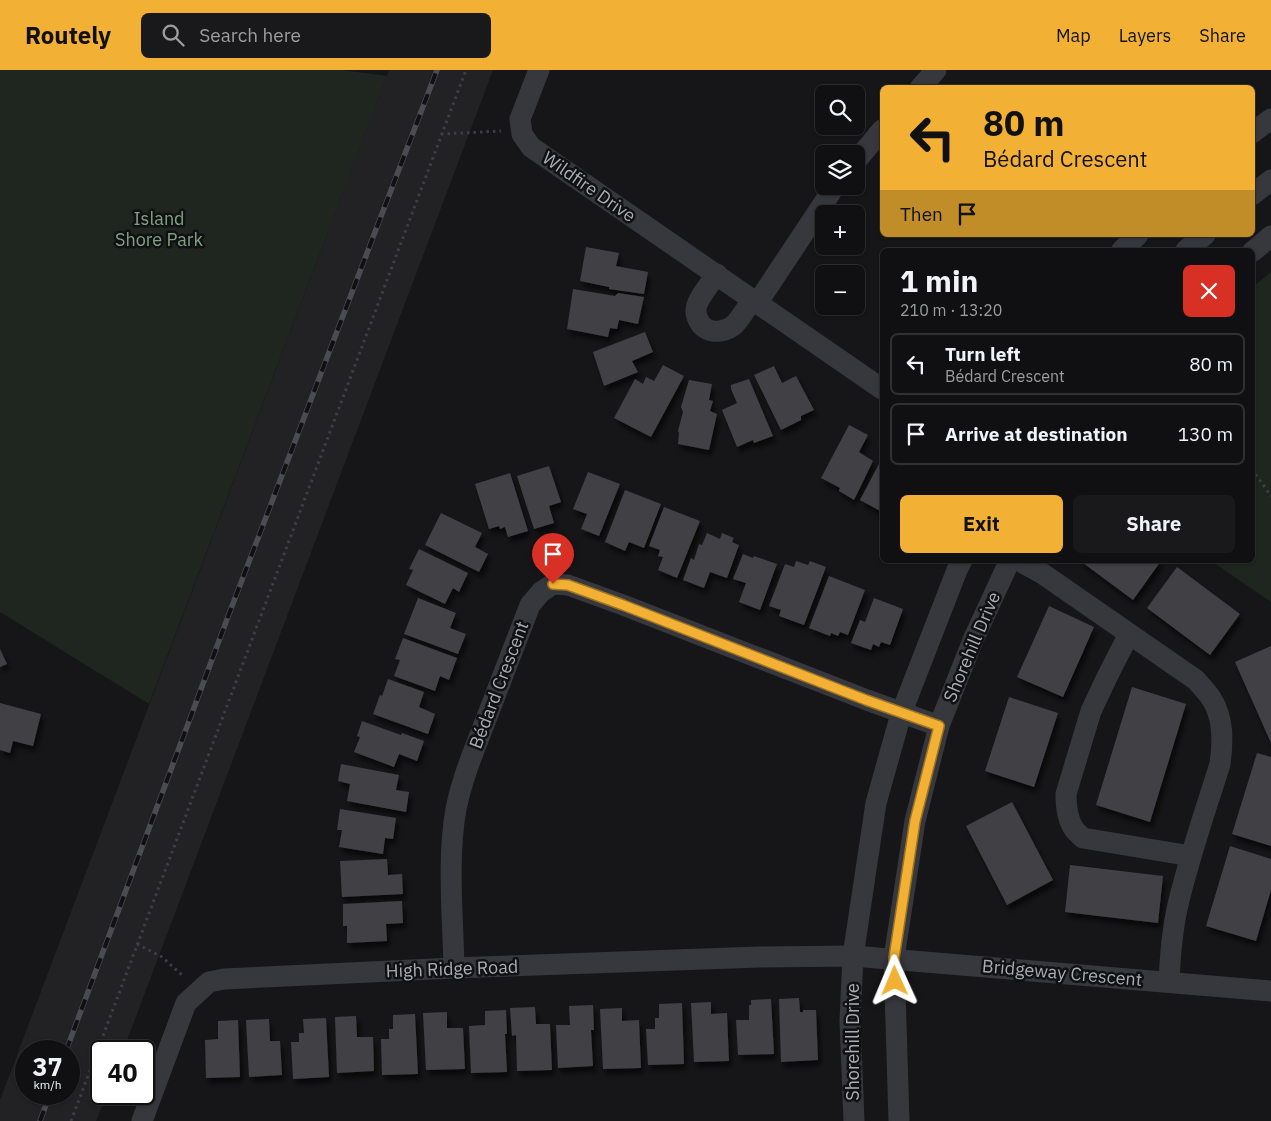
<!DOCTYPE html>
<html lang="en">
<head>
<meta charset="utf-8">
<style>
	body { margin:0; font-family:"IBM Plex Sans",sans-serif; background:#19191b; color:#f1f3f6; height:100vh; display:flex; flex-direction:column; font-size:19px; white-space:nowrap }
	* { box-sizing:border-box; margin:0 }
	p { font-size:16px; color:#9c9d9f }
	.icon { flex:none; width:28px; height:28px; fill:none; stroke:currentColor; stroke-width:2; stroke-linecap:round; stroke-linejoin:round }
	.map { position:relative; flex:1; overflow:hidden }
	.panel { position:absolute; left:880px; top:178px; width:375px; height:315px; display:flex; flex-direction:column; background:#101012; border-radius:8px; box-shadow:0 1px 4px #0004,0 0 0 1px #303032 }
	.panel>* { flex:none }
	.guide { position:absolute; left:880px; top:15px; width:375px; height:152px; border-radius:8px; box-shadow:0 1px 4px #0004,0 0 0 1px #303032; background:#f2b134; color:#111; overflow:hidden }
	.fabs { position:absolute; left:815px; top:15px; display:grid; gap:10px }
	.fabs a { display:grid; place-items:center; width:50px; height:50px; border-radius:8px; background:#101012; box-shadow:0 1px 4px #0004,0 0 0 1px #303032; font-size:25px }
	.speed { position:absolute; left:15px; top:970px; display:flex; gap:10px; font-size:25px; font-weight:700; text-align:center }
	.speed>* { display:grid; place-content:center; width:65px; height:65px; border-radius:50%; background:#101012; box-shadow:0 1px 4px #0004,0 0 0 1px #303032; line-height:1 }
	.speed small { font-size:12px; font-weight:400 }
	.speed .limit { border:2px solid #111; border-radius:8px; background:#fff; color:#111 }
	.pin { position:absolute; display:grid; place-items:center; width:42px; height:42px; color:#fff; margin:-51px -21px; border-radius:50% 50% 50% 0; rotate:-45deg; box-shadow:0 0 5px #0007 }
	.pin .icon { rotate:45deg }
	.me { position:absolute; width:55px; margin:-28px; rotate:359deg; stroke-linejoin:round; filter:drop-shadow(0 0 4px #0008) }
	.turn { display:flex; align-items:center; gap:18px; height:105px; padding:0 20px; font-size:22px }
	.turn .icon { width:65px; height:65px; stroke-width:2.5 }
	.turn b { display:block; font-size:35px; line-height:42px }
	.then { display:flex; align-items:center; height:48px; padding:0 20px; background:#0003; gap:10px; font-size:19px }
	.round { display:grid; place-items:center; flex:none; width:52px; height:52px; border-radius:8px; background:#19191b }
	.headline { display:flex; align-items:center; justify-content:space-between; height:85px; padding:0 20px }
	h1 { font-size:30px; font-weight:800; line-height:38px }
	.action { display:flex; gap:10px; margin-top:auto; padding:10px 20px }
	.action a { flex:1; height:58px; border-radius:8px; background:#f2b134; color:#111; font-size:20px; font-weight:800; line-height:58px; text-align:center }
	.action a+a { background:#19191b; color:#f1f3f6 }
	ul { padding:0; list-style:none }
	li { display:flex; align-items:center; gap:15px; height:62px; margin:0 10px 8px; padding:0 10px; border:2px solid #303032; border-radius:8px }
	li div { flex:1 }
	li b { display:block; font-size:19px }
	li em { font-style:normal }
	header { display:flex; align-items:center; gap:30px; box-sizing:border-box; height:70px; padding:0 25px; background:#f2b134; color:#111 }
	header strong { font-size:24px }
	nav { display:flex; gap:28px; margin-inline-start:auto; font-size:18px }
	.search { width:350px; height:45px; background:#19191b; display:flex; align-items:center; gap:12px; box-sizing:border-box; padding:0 18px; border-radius:8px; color:#9c9d9f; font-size:19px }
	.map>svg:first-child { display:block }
	.built { fill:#222225; fill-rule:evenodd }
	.green { fill:#1e261f }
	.building { fill:#404145; filter:url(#shadow) }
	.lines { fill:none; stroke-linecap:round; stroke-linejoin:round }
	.path { stroke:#3d3f44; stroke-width:3; stroke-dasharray:2.5 4; stroke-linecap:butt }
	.minor { stroke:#37383d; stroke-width:21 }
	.rail-casing { stroke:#4a4c52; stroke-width:5.5 }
	.rail { stroke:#111113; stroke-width:4; stroke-dasharray:11; stroke-linecap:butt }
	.route-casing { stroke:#9d7322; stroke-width:12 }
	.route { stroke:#f2b134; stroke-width:9 }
	.labels { text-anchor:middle; stroke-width:5; stroke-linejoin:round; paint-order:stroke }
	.street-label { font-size:18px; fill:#a8adb8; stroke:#111113 }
	.park-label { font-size:18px; fill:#7fa381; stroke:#111113 }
</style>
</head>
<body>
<header>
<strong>Routely</strong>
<div class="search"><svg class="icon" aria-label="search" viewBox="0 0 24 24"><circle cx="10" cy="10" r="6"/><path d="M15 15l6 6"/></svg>Search here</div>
<nav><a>Map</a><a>Layers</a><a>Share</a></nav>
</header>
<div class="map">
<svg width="1271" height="1051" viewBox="0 0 1271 1051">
	<defs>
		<filter id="shadow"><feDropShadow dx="3" dy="5.5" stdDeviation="2.5" flood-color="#0009"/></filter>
	</defs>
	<rect width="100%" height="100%" fill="#161618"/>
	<path class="built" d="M389,0H493L123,981H101V1024H107L96,1051H0V1030ZM69,981V1024H26V981Z"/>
	<g class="green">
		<path d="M0,0H342L387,6L149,634L0,542Z"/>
		<path d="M1271,202V532L1210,490H1252L1253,217Z"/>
	</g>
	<g class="building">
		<path d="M586,177L619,183L616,196L648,202L644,224L609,219V217L580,211Z"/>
		<path d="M573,219L615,226L618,223L644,227L638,254L619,250L617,259L610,258L608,267L567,259Z"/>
		<path d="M645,262L653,282L632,291L638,302L604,316L593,282Z"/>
		<path d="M663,295L684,306L651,367L614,348L635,309L643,314L646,307L654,311Z"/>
		<path d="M774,296L782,313L796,306L814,340L801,346V350L781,360L754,305Z"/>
		<path d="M749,309L773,366L754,373L753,370L737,377L722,340L737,333L731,319V315Z"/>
		<path d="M689,310L712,314L709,330L713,331L710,341L717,344L709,380L678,374L679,363L678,361L683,342L681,337Z"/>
		<path d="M849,355L868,365L859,382L873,391L854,430L839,421L840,418L821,408Z"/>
		<path d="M880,392L882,394V448L880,446L882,442L860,430Z"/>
		<path d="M549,396L561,432L549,436L554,453L534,459L517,406Z"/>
		<path d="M588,402L620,414L599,466L581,459L587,444L573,439Z"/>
		<path d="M510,403L528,461L508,467L505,457L500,459L499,456L489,459L475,414Z"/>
		<path d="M625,420L661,434L644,478L629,472L625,481L605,472Z"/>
		<path d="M664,437L700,451L677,508L658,500L663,487L658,486L660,480L649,476Z"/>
		<path d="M441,443L482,463L475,477L488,484L479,502L425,475Z"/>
		<path d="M707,463L720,469L722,463L734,468L732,472L739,475L727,508L710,502L704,518L683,510L691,488L694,490L699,474L702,475Z"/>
		<path d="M419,479L468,503L459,522L453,518L445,534L406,515L413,500L409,499Z"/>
		<path d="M743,484L753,488L754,486L777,494L760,540L739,532L746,513L733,509Z"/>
		<path d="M1079,490H1160L1161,491L1133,530Z"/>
		<path d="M796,491L808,495L810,491L826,497L804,555L779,546L781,540L769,536L785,494L794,497Z"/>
		<path d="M1177,497L1240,544L1210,585L1147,538Z"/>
		<path d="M829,506L865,520L848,565L840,562L838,566L831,563L830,566L809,558Z"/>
		<path d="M418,528L456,543L450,558L466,564L458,584L404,564Z"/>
		<path d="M874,528L903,539L890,575L881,572L879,577L873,574L871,580L851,573L860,550L865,552Z"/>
		<path d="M1049,536L1094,557L1063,627L1017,607Z"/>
		<path d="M403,568L457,588L449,610L440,606L435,621L394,606L400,590L395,589Z"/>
		<path d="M1271,576V673L1235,592Z"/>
		<path d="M0,579L7,594L0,597Z"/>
		<path d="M388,609L424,622L419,637L435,644L428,664L373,644L380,625L382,626Z"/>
		<path d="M1132,617L1186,634L1150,752L1096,735Z"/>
		<path d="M1009,627L1058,643L1034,717L985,701Z"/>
		<path d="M0,633L41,644L33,676L13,671L10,683L0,680Z"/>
		<path d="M362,651L401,665L402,663L424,671L417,691L399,684L394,697L354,682L360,667L357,666Z"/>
		<path d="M1257,683L1271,687V776L1232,764Z"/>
		<path d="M341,694L399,705L396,720L409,722L406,742L347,731L350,714L338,711Z"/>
		<path d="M1012,732L1053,810L1007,835L966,756Z"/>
		<path d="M340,739L396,748L393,769L385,768L383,784L339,777L342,760H337Z"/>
		<path d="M1230,776L1271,789V820L1256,871L1206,856Z"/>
		<path d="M387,789L388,805L402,804L403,824L342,827L340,791Z"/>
		<path d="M1070,795L1163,806L1158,853L1065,842Z"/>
		<path d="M402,831L403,853L386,854L387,871L347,873V856H343V834Z"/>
		<path d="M799,928L800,942H803V940H816L818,990L781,992L779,929Z"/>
		<path d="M771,929L774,984L738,985L736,950H749V935H751V930Z"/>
		<path d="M711,932V944L727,943L729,991L694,992L691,933Z"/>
		<path d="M682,933L684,994L648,995L646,959H655V948H659V934Z"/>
		<path d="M593,935L594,960H591L593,996L558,998L556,955H570L569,936Z"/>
		<path d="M535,937L536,954H550L552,1000L517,1001L516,965L512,966L510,938Z"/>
		<path d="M622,938V951L639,950L641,998L603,999L600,939Z"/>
		<path d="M506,940L507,964H505L507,1002L471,1003L469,956L485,955V941Z"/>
		<path d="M447,942V958H463L465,999L426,1000L423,943Z"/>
		<path d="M415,944L418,1004L382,1005L381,969H389V959H393V945Z"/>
		<path d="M356,946L357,967H373L374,1001L337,1003L335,947Z"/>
		<path d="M326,948L329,1007L293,1009L291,972H299V963H304L303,949Z"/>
		<path d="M269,949L270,971H280L282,1005L249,1007L246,950Z"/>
		<path d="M238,950L240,1007L206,1008L205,970L218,969V951Z"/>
	</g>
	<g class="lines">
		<g class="path">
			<path d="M441,64L501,61"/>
			<path d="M1252,399L1271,426"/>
			<path d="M137,874L162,887L183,906"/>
			<path d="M71,1051L466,0"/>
		</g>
		<g class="minor">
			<path d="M539,0L520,49L522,64L531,77L882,319"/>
			<path d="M920,18L936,0"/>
			<path d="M1252,63L1271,49"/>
			<path d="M856,91L882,60"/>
			<path d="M1252,125L1271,110"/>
			<path d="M1122,180L1138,165"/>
			<path d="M1186,180L1205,165"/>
			<path d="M1252,182L1271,166"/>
			<path d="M717,204C711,213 695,231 696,241C696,247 700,255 705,258C714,264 727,261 734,255C741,248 747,237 753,229"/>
			<path d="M758,232L835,116"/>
			<path d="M1018,490L1043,504L1196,610C1201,616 1207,622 1211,628C1224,648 1223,672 1220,694C1205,742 1188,790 1177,839C1172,863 1170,888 1169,912"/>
			<path d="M1129,564L1108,605L1091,641L1066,724C1066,735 1067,749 1074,759C1076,762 1080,765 1083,768L1191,786"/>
			<path d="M454,898C453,848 447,788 456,739C462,709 474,680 485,652C500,613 515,574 530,535L541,522L553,514L568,515L623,535L867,630L939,656"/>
			<path d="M142,1051L186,933L209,912L224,909L454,898L759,887L853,886L1271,921"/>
			<path d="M854,1051L850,951L853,886L876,733L901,644L957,500L962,490"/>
			<path d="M899,1051L894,888L915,751L939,656L973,570L1010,490"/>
		</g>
		<g class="rail-casing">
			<g id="rail">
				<path d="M66,981L229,544L437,0"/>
				<path d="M40,1051L50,1024"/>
			</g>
		</g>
		<use href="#rail" class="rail"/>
	</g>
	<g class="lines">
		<g class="route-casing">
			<path id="route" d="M553,514L568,515L623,535L866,630L939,656L915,751L894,888L895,911"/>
		</g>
		<use href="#route" class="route"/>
	</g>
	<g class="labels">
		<g class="street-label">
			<text transform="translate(589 117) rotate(35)" y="6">Wildfire Drive</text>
			<text transform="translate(972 577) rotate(-67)" y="6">Shorehill Drive</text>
			<text transform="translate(499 615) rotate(-69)" y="6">Bédard Crescent</text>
			<text transform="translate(452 899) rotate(-2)" y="6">High Ridge Road</text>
			<text transform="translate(1062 903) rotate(5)" y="6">Bridgeway Crescent</text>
			<text transform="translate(853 972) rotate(-90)" y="6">Shorehill Drive</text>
		</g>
		<g class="park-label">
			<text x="159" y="155">Island<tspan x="159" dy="21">Shore Park</tspan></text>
		</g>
	</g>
</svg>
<div class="fabs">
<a><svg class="icon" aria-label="search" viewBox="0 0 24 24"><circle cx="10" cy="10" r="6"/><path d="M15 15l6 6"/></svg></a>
<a><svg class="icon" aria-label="layers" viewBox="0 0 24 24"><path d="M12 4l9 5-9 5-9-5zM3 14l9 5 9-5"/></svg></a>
<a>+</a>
<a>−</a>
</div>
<div class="speed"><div>37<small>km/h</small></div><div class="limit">40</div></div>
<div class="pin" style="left:553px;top:514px;background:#d93025"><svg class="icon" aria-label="arrive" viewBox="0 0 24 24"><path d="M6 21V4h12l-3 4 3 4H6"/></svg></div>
<svg class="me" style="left:895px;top:911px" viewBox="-20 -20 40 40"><path d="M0-17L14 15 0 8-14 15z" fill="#f2b134" stroke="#fff" stroke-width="4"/></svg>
<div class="guide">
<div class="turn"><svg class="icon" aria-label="left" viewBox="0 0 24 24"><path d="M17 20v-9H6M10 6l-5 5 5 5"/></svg><div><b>80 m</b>Bédard Crescent</div></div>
<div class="then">Then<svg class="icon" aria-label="arrive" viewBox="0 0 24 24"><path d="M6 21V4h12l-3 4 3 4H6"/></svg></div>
</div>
<section class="panel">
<div class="headline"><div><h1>1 min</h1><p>210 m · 13:20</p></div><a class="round" style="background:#d93025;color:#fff"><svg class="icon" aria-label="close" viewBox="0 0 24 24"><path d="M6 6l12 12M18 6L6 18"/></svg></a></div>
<ul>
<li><svg class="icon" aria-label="left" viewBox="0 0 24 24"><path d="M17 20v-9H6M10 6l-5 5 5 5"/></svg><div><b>Turn left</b><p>Bédard Crescent</p></div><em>80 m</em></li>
<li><svg class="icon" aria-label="arrive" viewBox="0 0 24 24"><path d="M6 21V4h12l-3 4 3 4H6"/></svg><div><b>Arrive at destination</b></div><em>130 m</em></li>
</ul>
<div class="action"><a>Exit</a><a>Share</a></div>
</section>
</div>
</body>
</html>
